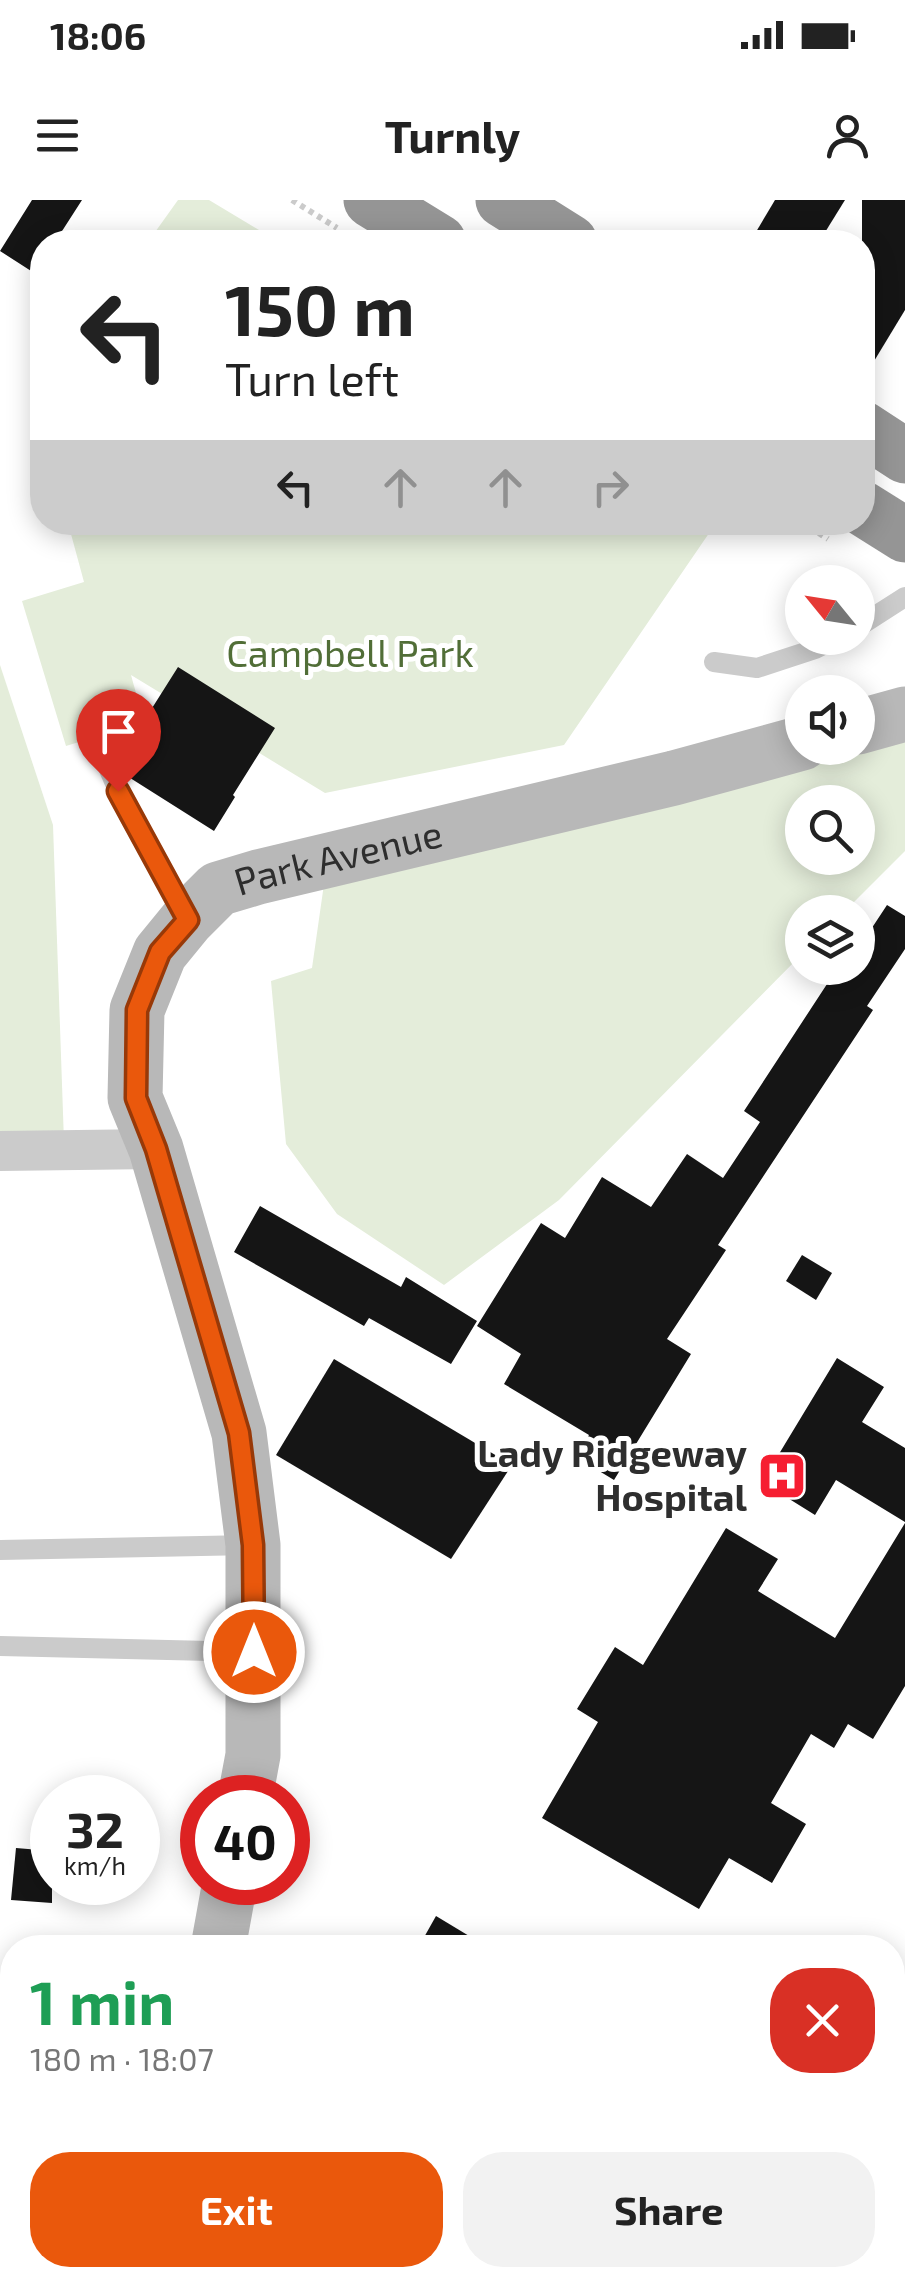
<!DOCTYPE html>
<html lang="en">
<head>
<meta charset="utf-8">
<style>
	body { margin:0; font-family:"Exo 2",sans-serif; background:#f2f2f2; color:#222; height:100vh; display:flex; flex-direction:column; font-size:38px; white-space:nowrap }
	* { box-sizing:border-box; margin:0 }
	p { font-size:32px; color:#767676 }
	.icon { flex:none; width:55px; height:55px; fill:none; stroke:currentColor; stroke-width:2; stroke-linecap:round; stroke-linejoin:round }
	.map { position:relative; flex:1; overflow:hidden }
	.sheet { position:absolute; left:0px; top:1735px; width:905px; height:352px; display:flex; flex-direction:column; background:#fff; border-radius:40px 40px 0 0; box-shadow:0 5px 25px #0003 }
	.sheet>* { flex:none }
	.banner { position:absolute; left:30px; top:30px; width:845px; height:305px; border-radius:40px; box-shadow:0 5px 25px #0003; background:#fff; color:#222; overflow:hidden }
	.needle { width:65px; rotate:300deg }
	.tools { position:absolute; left:785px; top:365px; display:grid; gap:20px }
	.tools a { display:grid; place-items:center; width:90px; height:90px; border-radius:50%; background:#fff; box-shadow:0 5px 25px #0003; font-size:50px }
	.speed { position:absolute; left:30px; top:1575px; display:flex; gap:20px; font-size:50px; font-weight:700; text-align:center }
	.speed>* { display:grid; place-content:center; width:130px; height:130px; border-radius:50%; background:#fff; box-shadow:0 5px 25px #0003; line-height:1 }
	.speed small { font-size:25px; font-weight:400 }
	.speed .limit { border:15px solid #d22; background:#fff; color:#111 }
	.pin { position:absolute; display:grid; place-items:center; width:85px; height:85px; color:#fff; margin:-102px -42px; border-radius:50% 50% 50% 0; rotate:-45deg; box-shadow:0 0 10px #0007 }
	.pin .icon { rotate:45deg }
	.me { position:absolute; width:110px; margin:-55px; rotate:0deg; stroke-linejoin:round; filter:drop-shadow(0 0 8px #0008) }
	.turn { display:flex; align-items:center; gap:35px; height:210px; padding:0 30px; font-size:45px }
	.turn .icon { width:130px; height:130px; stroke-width:2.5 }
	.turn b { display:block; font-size:70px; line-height:85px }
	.lanes { display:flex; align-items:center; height:95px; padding:0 30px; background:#0003; justify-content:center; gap:50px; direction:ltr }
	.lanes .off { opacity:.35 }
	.round { display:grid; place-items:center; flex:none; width:105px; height:105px; border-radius:40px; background:#f2f2f2 }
	.overview { display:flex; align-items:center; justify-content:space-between; height:170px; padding:0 30px }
	h1 { font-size:60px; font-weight:700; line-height:75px; color:#1e9e55 }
	.button { display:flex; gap:20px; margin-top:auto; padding:20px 30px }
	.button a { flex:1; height:115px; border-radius:40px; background:#ea580c; color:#fff; font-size:40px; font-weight:700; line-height:115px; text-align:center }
	.button a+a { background:#f2f2f2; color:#222 }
	.status { display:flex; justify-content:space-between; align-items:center; height:70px; padding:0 50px; background:#fff; direction:ltr }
	.status svg { height:28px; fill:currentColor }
	header { display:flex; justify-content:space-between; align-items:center; height:130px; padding:0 30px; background:#fff; font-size:45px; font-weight:700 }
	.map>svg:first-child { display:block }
	.green { fill:#e4edda; fill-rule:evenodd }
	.building { fill:#151515 }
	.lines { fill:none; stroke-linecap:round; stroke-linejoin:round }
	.path { stroke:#cbcbcb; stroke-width:6; stroke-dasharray:5 5; stroke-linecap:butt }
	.lane { stroke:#cbcbcb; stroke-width:20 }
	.street { stroke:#cbcbcb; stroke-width:40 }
	.secondary { stroke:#b8b8b8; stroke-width:55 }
	.highway { stroke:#959595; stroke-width:55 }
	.route-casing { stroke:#983908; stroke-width:25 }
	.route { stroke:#ea580c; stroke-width:18 }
	.labels { text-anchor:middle; stroke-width:10; stroke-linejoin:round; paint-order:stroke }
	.park-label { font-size:38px; fill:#516e37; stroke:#fff }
	.street-label { font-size:38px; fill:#2e2e2e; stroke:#fff }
	.poi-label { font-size:38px; font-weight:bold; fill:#2e2e2e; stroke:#fff; text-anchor:end }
</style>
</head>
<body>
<div class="status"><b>18:06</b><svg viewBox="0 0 49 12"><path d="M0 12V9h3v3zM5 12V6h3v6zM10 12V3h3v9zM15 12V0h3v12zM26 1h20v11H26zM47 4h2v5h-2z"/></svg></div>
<header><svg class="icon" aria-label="menu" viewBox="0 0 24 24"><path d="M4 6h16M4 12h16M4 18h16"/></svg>Turnly<svg class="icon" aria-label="person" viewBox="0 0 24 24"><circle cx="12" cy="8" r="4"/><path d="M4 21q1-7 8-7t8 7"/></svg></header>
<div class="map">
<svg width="905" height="2086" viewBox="0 0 905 2086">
	<rect width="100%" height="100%" fill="#fff"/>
	<g class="green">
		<path d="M178,0H209L279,42H148Z"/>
		<path d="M68,323H716L564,545L325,593L131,475L144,522L66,546L22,401L84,382Z"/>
		<path d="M0,465L53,625L64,942L0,943Z"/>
		<path d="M905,531V651L844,712H802V754L559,1000L444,1085L337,1014L286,944L271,781L312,768L325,677L838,548H858ZM802,602H858V658H802Z"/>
	</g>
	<g class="building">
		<path d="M32,0H82L55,42H42V78L0,51Z"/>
		<path d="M775,0H845L819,42H750Z"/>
		<path d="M862,0H905V110L862,181Z"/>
		<path d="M178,467L275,528L233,595L235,597L214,631L127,576L154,532L142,524Z"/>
		<path d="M887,705L905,716V749L867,806L873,810L718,1045L726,1050L667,1139L691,1154L614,1280L576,1257L589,1235L504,1184L521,1154L477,1126L541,1023L565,1038L602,977L651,1007L687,954L723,978L760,922L744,911L829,781L833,784L845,768H858V749Z"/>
		<path d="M260,1006L401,1087L406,1077L477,1121L451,1164L369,1118L364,1126L234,1052Z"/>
		<path d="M802,1055L832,1073L816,1100L786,1081Z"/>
		<path d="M837,1158L884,1187L862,1222L905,1248V1322L836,1280L815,1315L762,1282Z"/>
		<path d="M334,1159L512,1265L451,1359L276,1255Z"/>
		<path d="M905,1323V1486L873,1539L848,1524L834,1548L811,1534L771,1603L806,1624L772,1683L729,1658L699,1709L542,1618L598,1522L577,1509L615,1447L643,1465L726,1328L778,1359L758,1391L835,1438Z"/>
		<path d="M16,1648L52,1651V1703L11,1700Z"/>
		<path d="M436,1716L489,1748H418Z"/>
	</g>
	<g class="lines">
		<g class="path">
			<path d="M292,0L337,28"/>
			<path d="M802,322L828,339"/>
		</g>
		<g class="lane">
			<path d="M858,427L905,397"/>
			<path d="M714,462L757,468L815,449L837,438"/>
			<path d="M98,544L129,616L186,718"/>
			<path d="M0,1350L251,1345"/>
			<path d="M0,1446L252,1452"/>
			<path d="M892,2004L905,2001"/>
		</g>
		<g class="street">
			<path d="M0,951L156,949"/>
			<path d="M45,2086L67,2075"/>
		</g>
		<g class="secondary">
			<path d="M858,527L905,514"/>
			<path id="s1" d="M245,1598L253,1555V1345L239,1233L156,949L135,898L137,810L160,753L187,720L218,689L258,677L674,578L802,543"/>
			<path d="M218,1748L230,1682"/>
			<path d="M244,2075L246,2086"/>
		</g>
		<g class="highway">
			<path d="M371,0L439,42"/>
			<path d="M503,0L570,42"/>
			<path d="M862,228L905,256"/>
			<path d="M862,308L905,335"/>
		</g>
	</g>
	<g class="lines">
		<g class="route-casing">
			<path id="route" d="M118,591L188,720L160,752L137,810L136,898L156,949L239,1233L253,1345L254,1452"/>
		</g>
		<use href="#route" class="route"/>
	</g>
	<defs>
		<g id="hospital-square" transform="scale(2.5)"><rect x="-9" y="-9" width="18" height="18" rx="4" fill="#f61e31" stroke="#fff"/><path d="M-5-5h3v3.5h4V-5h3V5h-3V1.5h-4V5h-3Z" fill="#fff"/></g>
	</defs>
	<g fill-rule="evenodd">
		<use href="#hospital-square" x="782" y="1276"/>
	</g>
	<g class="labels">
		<g class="park-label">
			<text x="350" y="467">Campbell Park</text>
		</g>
		<g class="street-label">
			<text dy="13" stroke="none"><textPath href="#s1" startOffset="1078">Park Avenue</textPath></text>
		</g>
		<g class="poi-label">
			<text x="747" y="1267">Lady Ridgeway<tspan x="747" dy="44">Hospital</tspan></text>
		</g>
	</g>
</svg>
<div class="tools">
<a><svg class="needle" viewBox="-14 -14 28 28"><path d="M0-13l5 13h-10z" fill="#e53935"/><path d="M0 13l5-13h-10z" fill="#767676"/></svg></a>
<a><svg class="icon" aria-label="sound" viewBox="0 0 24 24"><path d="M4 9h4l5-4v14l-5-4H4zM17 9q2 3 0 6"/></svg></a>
<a><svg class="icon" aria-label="search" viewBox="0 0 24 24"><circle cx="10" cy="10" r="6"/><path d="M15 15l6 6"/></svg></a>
<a><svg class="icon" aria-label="layers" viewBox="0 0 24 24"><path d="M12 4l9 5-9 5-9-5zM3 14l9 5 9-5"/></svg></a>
</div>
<div class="speed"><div>32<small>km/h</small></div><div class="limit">40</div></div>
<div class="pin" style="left:118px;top:591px;background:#d93025"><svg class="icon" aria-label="arrive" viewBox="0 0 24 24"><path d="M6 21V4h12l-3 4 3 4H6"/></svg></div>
<svg class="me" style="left:254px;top:1452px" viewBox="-20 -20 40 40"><circle r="17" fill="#ea580c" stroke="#fff" stroke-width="3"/><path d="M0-11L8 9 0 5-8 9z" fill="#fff"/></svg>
<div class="banner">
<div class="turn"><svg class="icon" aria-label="left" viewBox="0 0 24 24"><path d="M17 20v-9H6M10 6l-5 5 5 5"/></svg><div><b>150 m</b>Turn left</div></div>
<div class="lanes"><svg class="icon" aria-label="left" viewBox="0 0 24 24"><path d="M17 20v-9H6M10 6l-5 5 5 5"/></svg><svg class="icon off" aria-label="ahead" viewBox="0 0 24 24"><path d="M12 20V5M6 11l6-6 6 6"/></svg><svg class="icon off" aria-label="ahead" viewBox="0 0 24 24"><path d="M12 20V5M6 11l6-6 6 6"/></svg><svg class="icon off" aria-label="right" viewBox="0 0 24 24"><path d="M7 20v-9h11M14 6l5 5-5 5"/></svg></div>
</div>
<section class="sheet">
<div class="overview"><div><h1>1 min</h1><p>180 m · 18:07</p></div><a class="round" style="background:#d93025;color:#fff"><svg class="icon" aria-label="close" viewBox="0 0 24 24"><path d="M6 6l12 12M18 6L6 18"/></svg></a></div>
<div class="button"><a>Exit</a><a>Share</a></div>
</section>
</div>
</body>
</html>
